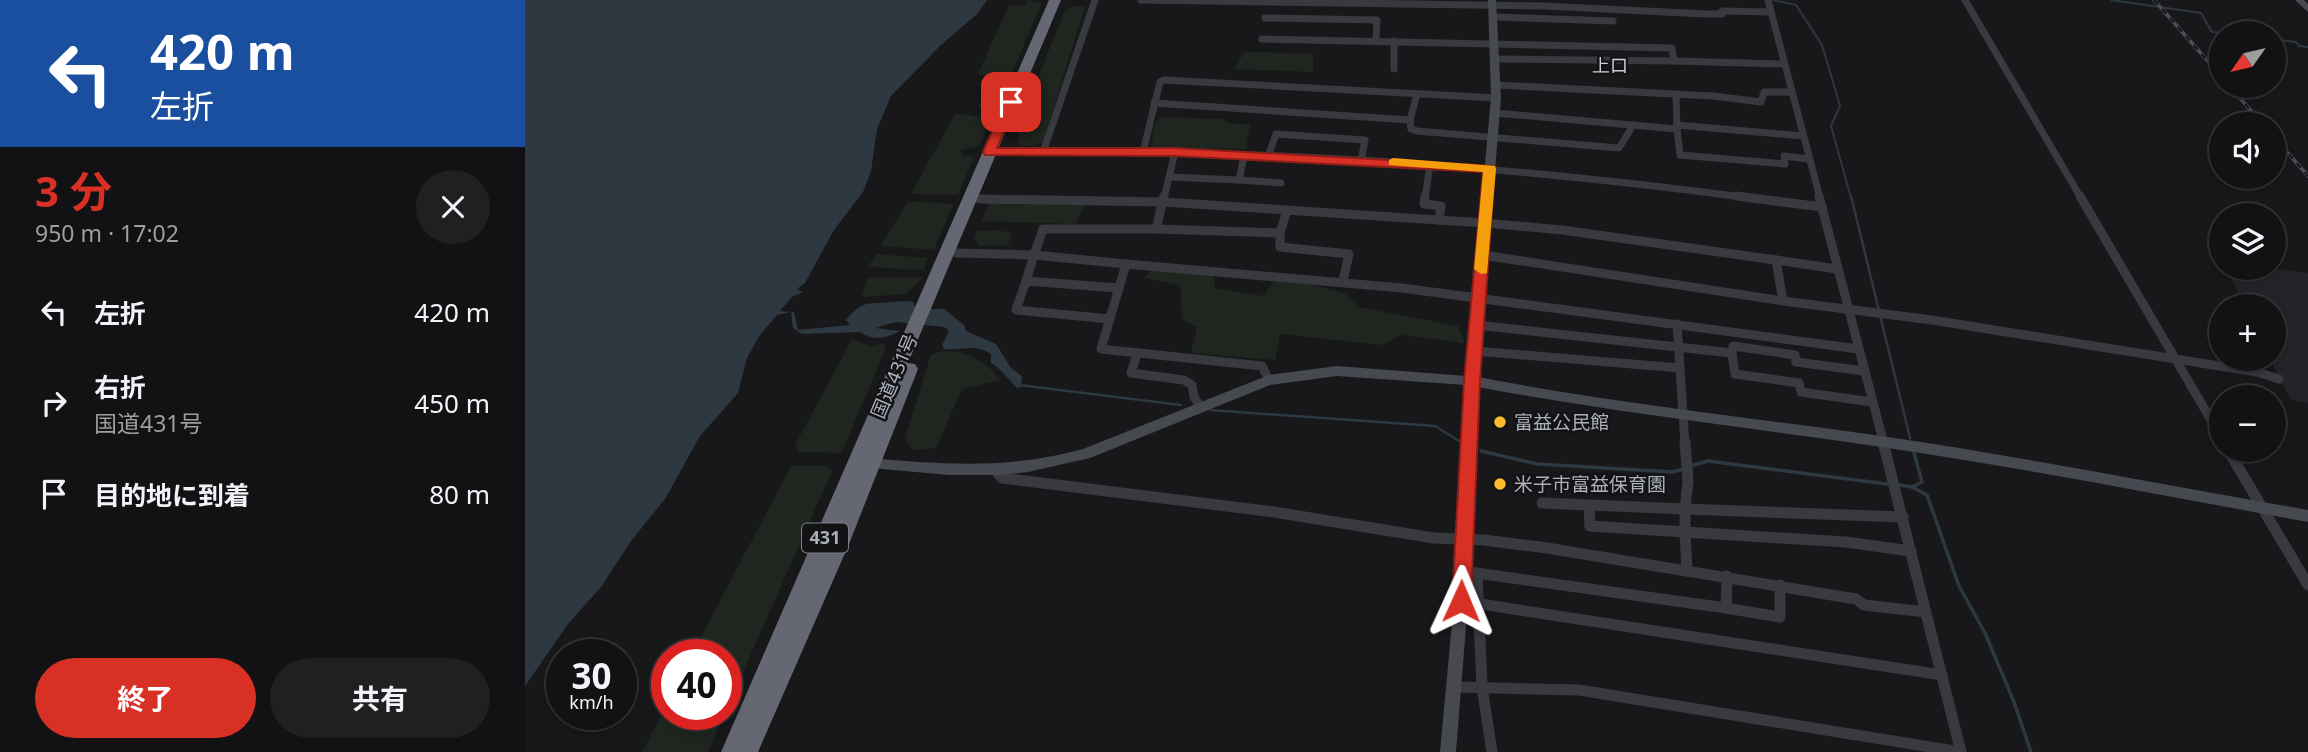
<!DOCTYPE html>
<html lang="ja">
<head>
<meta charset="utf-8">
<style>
	body { margin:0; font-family:"Noto Sans","Noto Sans JP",sans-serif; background:#1f2022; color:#f1f3f6; height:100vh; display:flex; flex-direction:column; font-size:26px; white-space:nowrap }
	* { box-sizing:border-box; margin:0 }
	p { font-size:23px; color:#9c9ea0 }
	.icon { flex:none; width:38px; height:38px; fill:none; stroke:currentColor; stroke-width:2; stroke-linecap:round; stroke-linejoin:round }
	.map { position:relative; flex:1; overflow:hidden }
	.panel { display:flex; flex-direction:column; background:#121214; width:525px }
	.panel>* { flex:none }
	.top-card { background:#1a4fa0; color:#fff; overflow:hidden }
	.needle { width:46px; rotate:236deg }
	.tools { position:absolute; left:1684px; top:21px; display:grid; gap:14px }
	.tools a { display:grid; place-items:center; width:77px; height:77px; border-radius:50%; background:#121214; box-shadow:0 4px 10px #0003,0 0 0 2px #313234; font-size:35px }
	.speed { position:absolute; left:21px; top:639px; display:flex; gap:14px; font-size:35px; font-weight:700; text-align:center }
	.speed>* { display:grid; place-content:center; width:91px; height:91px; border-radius:50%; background:#121214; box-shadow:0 4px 10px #0003,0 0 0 2px #313234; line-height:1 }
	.speed small { font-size:18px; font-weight:400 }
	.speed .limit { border:10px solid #d22; background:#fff; color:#111 }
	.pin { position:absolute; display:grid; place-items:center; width:60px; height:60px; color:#fff; margin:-30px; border-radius:14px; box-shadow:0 4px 10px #0006 }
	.me { position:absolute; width:77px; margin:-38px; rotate:1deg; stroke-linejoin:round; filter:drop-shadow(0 0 5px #0008) }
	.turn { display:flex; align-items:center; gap:24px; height:147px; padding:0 35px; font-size:32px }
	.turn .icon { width:91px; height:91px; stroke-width:2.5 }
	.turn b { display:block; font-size:49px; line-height:60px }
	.round { display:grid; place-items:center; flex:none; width:74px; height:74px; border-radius:37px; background:#1f2022 }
	.head { display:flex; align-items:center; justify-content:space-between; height:119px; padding:0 35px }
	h1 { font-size:42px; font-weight:700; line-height:52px; color:#d93025 }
	.button { display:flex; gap:14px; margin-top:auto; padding:14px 35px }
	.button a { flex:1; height:80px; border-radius:42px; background:#d93025; color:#fff; font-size:28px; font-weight:700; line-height:80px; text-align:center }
	.button a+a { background:#1f2022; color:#f1f3f6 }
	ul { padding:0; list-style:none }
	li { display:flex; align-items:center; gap:21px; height:91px; padding:0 35px }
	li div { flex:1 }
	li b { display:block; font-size:26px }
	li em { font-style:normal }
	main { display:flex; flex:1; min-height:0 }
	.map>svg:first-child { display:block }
	.built { fill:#242428 }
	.green { fill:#1e261f }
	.water { fill:#2d3840 }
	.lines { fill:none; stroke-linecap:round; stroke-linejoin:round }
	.stream-far2 { stroke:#2d3840; stroke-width:2 }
	.stream-far1 { stroke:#2d3840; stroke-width:2.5 }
	.stream { stroke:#2d3840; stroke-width:3.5 }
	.street-far2 { stroke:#393a40; stroke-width:7 }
	.street-far1 { stroke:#393a40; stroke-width:9 }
	.street { stroke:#393a40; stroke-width:11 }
	.secondary { fill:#474950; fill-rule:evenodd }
	.highway { fill:#656872; fill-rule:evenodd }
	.rail-casing { stroke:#4c4e55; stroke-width:3.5 }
	.rail { stroke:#131316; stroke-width:2; stroke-dasharray:6; stroke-linecap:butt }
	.route { fill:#d93025; stroke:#8d1f18; stroke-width:2 }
	.slow { fill:#f59e0b }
	.poi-dot { fill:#ffb92d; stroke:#131316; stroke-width:2.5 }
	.labels { text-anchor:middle; stroke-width:5; stroke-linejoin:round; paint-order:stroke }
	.far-neighbourhood-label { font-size:18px; fill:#cbced7; stroke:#131316 }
	.shield { fill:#131316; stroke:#7d808a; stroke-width:2 }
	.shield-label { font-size:18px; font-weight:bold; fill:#aaafbb }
	.street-label { font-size:19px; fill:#aaafbb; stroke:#131316 }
	.poi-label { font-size:19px; fill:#aaafbb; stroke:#131316; text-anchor:start }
</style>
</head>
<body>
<main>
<section class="panel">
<div class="top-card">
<div class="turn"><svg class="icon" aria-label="left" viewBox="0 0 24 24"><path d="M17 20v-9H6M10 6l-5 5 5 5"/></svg><div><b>420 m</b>左折</div></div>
</div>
<div class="head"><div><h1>3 分</h1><p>950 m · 17:02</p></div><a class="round"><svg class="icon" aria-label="close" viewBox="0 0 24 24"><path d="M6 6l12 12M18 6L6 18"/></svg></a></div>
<ul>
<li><svg class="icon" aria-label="left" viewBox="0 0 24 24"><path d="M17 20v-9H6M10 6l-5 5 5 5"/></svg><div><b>左折</b></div><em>420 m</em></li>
<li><svg class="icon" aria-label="right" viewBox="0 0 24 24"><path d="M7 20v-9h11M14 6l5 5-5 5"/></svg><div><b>右折</b><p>国道431号</p></div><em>450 m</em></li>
<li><svg class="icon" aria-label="arrive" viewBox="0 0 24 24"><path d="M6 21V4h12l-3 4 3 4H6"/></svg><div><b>目的地に到着</b></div><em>80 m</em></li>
</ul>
<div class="button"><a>終了</a><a>共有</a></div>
</section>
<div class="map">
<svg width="1783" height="752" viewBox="0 0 1783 752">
	<rect width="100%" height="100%" fill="#18181b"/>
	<path class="built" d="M1701,268H1748L1783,273V403L1766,400L1745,359H1748V306H1719Z"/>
	<g class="green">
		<path d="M502,0L517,3L471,110L452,108L468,79L453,74L484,5H501Z"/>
		<path d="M548,6L560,7L518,142L507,146L494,145L492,129L540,10Z"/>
		<path d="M719,52L788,53V72L710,69Z"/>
		<path d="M430,114L467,117L454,146L435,150L438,156L449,157L433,195L386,194Z"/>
		<path d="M634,117L699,119L701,123L725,125L721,149L627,148L628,129Z"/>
		<path d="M383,201L428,204L409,250L356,246Z"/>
		<path d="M464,203L559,205L551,224L456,221Z"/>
		<path d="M473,230L487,233L483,245L454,246L449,238L453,231Z"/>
		<path d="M351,254L403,258L399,270L343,267Z"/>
		<path d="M628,269L688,274L690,288L739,296L750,279L781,283L821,294L833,307L933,326L940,343L876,335L857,345L755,334L750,360L666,353L672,327L657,319L655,285L619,278Z"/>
		<path d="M398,277L381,294L337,297L342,278Z"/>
		<path d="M327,339L345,346L358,343L361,348L319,447L316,453L275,452L270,445Z"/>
		<path d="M418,351C442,350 461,361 475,380L437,389L411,448L387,450L380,438L406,355Z"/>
		<path d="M266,466H299L308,469L201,710V654H167Z"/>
		<path d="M142,704V714H199L183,752H117Z"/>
	</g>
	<path class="water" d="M0,0H462L453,13L415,46L366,96L352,129L346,171L338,192L309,230L280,283L272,289L278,292L267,297L255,311L269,312L273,330L325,325L321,320C339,299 341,305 366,302C375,302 379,300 388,302L391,309H419L439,325L441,331L471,344L486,368L497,376L496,385L493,389C485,381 475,368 466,363V354C448,343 437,351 419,349L417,345L424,331L419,327L371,322L350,328L375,331C361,339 348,341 335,332L277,334L268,328L266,312L252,315L234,336L222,358L213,393L175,436L140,499L106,541L76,587L43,624L0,686Z"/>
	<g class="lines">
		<g class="stream-far2">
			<path d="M1248,0L1271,5L1297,45L1315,106L1306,126L1326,198"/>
			<path d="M1586,0L1676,13L1687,32L1701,33"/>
			<path d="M1748,39L1771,42L1774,46L1783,47"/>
		</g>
		<g class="stream-far1">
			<path d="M1326,196L1385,438"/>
			<path d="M494,385L656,405"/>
			<path d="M685,410L910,426L934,441"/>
		</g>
		<g class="stream">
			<path d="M956,451L1012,464L1148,472L1158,469"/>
			<path d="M1165,466L1183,461L1362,484"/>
			<path d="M1375,485L1387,487L1402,495L1434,586L1460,633L1489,702L1506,752"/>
			<path d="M1387,487L1397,482L1389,453"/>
		</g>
		<g class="street-far2">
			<path d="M616,0L1020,6L1181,14H1197V11L1246,12"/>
			<path d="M1243,0L1295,198"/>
			<path d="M1440,0L1556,198"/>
			<path d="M968,17L1088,21"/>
			<path d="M740,18L852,20L851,40"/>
			<path d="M737,39L1147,48L1149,61L1259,64"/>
			<path d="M869,41V69"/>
			<path d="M970,59L1149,61"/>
			<path d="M972,85L1188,96L1236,102L1239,92H1266"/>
			<path d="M892,94L885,120L886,129L892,131L1094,148L1107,127"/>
			<path d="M629,103L885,120"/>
			<path d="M970,113L1152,129L1151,94"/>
			<path d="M1152,125L1278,136"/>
			<path d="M1152,129L1155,155L1260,164L1259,156L1284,159"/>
			<path d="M464,152C552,153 640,151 729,155C894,161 1060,176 1225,198"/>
			<path d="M518,152L570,0"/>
			<path d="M618,152L635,82L639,80L971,98"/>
			<path d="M743,157L751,134L840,140L836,161"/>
			<path d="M644,177L714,180L719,156"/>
			<path d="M714,180L756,183"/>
			<path d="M639,198L650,152"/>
			<path d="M900,198L905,164"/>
		</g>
		<g class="street-far1">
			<path d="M639,196L631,229L755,233V247L824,254L818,281"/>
			<path d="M900,196L899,204L916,206L914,220"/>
			<path d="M1211,196L1297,207"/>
			<path d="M1294,196L1359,444"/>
			<path d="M1555,196L1696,437"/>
			<path d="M454,199L638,202L960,223L1037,230L1251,260"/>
			<path d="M755,233L762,210"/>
			<path d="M431,253L509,255L518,229H631"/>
			<path d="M958,255L1258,301"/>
			<path d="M1312,269L1251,260L1258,301L1407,320L1732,372L1754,379"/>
			<path d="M501,281L509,255L601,264"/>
			<path d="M585,319L491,310L501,281L594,288"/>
			<path d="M1152,324L1160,444"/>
			<path d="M952,325L1207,353L1210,374L1274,383L1276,392L1347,402"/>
			<path d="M950,351L1155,368"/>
			<path d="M1207,353L1208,346L1270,355L1271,362L1339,371"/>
			<path d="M612,354L606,373L659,380L667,385L669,397L675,406"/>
			<path d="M744,380L737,366L576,349L601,264L877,288L1333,349"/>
		</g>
		<g class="street">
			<path d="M1358,442L1436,752"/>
			<path d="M1703,450L1783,585"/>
			<path d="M472,472L477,478L749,512L909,538L959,540L1022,548L1331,599L1339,605L1401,612"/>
			<path d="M1017,503L1160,509L1163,481L1160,442"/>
			<path d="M1064,506L1065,526L1160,532L1162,571"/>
			<path d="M1378,517L1160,509V532L1321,542L1386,551"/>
			<path d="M937,571L1201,608L1202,576"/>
			<path d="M952,573L957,687L967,752"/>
			<path d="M936,601L1417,675"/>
			<path d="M1201,608L1255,617V585"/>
			<path d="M929,687L1054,690L1436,752"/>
		</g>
		<g class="secondary">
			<path d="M963,0H971L976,98L953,377C1087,403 1222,417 1356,436C1499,457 1641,485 1783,510V522C1641,496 1499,468 1356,447C1221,427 1086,412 953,387L943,601L931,752H915L929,601L941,385L812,376L745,385L565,458L503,472L476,475H424L335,467L333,463L335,459L340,458C419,464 480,470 558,449L744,375L812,366L941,376L966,98Z"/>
			<path d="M1770,0H1779L1783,4V12Z"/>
		</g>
		<path class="highway" d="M524,0H536L383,363L390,364L393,369L324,544L233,752H196Z"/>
		<g class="rail-casing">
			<g id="rail">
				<path d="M1629,0L1696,76"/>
				<path d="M1704,86L1738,124"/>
				<path d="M1748,136L1783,176"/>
			</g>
		</g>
		<use href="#rail" class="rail"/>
	</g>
	<path class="route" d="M486,98L492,102L472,148H650L970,166L955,381L946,601L943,607L936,609L930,607L927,601L939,381L958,172L650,156L460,155L458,152L480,102Z"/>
	<path class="slow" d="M868,158L970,166L971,169L962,273L956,274L949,269L958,172L864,165V160Z"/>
	<g class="poi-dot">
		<circle cx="975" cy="422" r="7"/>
		<circle cx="975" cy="484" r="7"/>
	</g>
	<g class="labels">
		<g class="far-neighbourhood-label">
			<text x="1085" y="72">上口</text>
		</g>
		<rect class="shield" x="277" y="523.5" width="46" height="29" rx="5"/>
		<g class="shield-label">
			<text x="300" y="544">431</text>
		</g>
		<g class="street-label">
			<text transform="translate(369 376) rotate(-67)" y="7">国道431号</text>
		</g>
		<g class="poi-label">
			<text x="989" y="429">富益公民館</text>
			<text x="989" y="491">米子市富益保育園</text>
		</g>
	</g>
</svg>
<div class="tools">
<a><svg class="needle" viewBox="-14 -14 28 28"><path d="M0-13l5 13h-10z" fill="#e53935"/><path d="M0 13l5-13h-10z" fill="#9c9ea0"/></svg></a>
<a><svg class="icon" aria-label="sound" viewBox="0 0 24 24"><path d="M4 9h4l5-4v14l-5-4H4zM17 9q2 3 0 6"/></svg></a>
<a><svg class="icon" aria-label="layers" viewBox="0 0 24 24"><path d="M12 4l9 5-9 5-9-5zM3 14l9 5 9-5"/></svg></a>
<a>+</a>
<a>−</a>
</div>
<div class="speed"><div>30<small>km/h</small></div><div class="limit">40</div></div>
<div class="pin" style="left:486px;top:102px;background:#d93025"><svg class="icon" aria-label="arrive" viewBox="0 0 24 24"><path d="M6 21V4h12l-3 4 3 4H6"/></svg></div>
<svg class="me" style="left:936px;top:601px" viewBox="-20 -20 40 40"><path d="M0-17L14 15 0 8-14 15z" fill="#d93025" stroke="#fff" stroke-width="4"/></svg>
</div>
</main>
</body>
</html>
